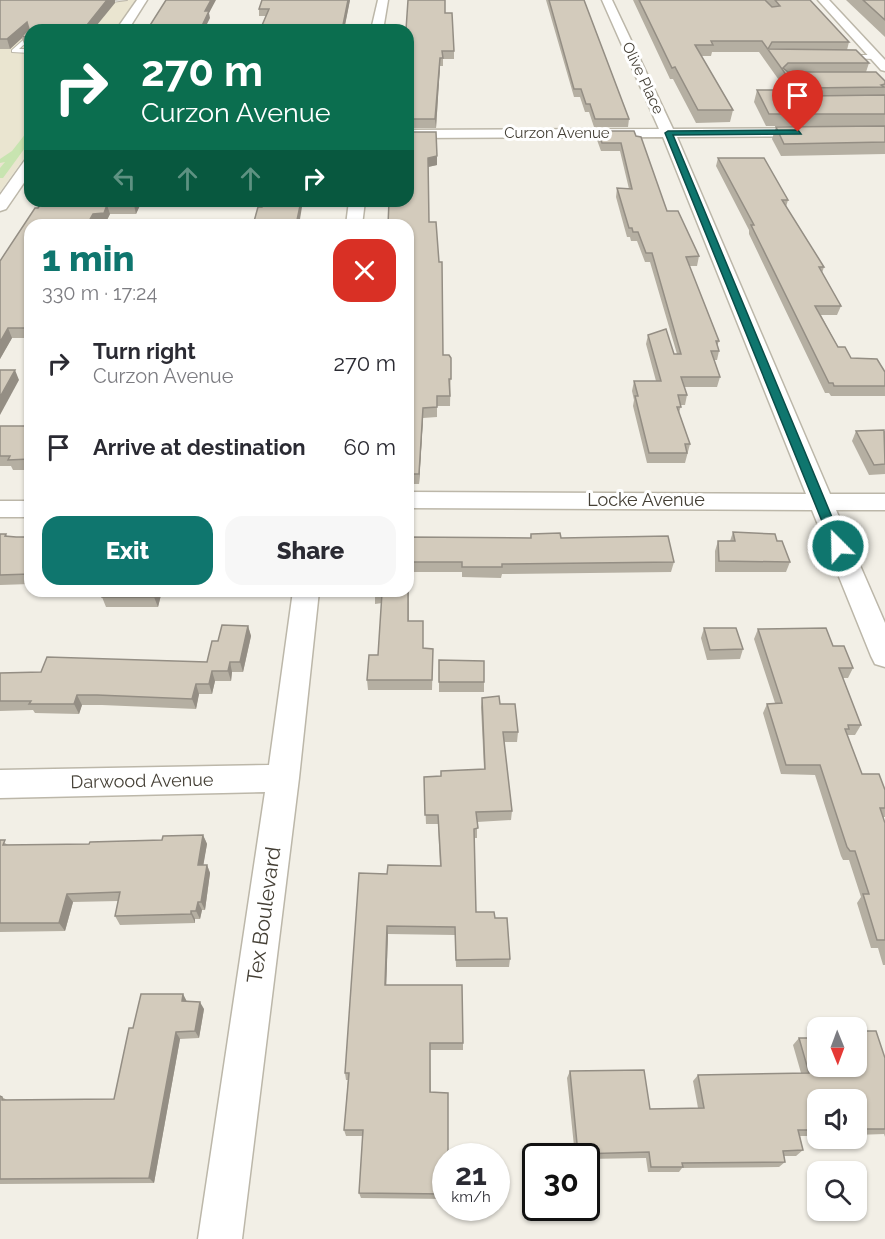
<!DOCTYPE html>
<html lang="en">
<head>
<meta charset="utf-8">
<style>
	body { margin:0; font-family:Raleway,sans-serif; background:#f7f7f7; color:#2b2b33; height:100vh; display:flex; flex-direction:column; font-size:22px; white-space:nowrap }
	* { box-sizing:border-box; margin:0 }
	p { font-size:20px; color:#7c7c81 }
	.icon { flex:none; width:33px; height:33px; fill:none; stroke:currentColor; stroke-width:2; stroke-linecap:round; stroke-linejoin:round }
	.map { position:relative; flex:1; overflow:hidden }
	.side { position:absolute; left:24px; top:219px; width:390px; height:378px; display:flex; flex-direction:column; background:#fff; border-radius:18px; box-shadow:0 2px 4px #0004 }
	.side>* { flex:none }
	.top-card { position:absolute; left:24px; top:24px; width:390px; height:183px; border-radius:18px; box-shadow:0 2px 4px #0004; background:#0b6e4f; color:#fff; overflow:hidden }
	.needle { width:39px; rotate:179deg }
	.controls { position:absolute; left:807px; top:1017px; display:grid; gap:12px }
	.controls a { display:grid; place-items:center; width:60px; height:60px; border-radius:12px; background:#fff; box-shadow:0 2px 4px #0004; font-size:30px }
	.speed { position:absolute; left:432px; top:1143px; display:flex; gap:12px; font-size:30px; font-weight:700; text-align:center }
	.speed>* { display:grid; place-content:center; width:78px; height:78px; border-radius:50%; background:#fff; box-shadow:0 2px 4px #0004; line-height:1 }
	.speed small { font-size:15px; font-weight:400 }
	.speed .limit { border:3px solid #111; border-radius:9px; background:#fff; color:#111 }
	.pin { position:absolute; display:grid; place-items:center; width:51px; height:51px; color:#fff; margin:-62px -26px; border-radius:50% 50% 50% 0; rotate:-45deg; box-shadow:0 0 6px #0007 }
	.pin .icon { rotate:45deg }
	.me { position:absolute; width:66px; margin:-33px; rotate:337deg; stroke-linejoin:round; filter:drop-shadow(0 0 4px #0008) }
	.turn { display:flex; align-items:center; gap:21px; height:126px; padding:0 18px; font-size:27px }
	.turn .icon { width:78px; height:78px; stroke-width:2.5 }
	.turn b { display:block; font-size:42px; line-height:51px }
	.lanes { display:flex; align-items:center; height:57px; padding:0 18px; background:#0003; justify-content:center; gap:30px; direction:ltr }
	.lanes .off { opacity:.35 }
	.round { display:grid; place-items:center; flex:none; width:63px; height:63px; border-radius:18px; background:#f7f7f7 }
	.head { display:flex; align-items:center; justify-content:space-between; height:102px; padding:0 18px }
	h1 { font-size:36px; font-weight:800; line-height:45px; color:#0f766e }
	.action { display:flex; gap:12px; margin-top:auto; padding:12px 18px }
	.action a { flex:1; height:69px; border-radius:18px; background:#0f766e; color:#fff; font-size:24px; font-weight:800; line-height:69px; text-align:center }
	.action a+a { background:#f7f7f7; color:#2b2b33 }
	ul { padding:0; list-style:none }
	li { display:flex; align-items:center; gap:18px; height:84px; padding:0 18px }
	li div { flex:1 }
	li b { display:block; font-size:22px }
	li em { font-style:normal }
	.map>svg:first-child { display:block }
	.education { fill:#eae5d0 }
	.green { fill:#c8e4b0 }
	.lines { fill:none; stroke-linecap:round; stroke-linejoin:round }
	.lane-casing { stroke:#bcb7a9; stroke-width:2 }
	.street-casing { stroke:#bcb7a9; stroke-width:3 }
	.lane { fill:#fff; fill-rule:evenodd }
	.street { fill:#fff; fill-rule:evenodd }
	.wall { fill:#b5afa2 }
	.shaded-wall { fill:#948e84 }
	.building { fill:#d3cbbc; stroke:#948e84; stroke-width:1.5 }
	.route { fill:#0f766e; stroke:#0a4d48; stroke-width:1.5 }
	.labels { text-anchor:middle; stroke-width:6; stroke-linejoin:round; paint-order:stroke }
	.far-street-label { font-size:15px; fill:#443f35; stroke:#fff }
	.street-label { font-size:18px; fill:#443f35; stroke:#fff }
	.near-street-label { font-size:21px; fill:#443f35; stroke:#fff }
</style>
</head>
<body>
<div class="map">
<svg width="885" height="1239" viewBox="0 0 885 1239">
	<rect width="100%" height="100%" fill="#f2efe6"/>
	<path class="education" d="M0,0H137L115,30H30V150L0,192Z"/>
	<path class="green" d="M30,128V141L3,178H0V168L5,162L0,163V159L12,151Z"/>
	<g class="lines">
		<g class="lane-casing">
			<g id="lane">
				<path d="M127,0L96,4L93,2Z"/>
				<path d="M30,34V39L19,49H30V53L12,52V50Z"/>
				<path d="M844,55H875L878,57L875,59L842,58Z"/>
			</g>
		</g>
		<g class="street-casing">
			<g id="street">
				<path d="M137,0H147L128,30H116Z"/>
				<path d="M378,0H388L383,30H371Z"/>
				<path d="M602,0H612L673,129L885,128V136L677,137L830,494H885V510H836L885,623V667L875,664L871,656L812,510L408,508V492L806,494L663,137L408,138V130L659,129Z"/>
				<path d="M818,0H829L885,60V71L881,70Z"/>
				<path d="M30,159V174L6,209L0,211V195L25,160Z"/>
				<path d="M349,201H365L362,225H346Z"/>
				<rect x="0" y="501" width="30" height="16"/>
				<path d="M293,591H319L299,778L242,1239H198L265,792L0,798V770L269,765Z"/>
			</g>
		</g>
		<use href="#lane" class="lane"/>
		<use href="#street" class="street"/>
	</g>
	<g class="wall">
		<path d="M0,0H115V3L30,30V48L25,47L22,38L10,49H0Z"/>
		<path d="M350,0L344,30H260L266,16H259V9Z"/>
		<path d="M546,0H584L629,119L628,127H594L589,112H585L580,97H574Z"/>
		<path d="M633,0H810L849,42L847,50L869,63L866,72L885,81V126H766L754,102L757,90H786L759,52H712L711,56H701L733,110L730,122L696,123L673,79H670Z"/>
		<path d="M846,0H885V37Z"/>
		<path d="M445,13L454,51V59H443V66H440L436,128H408V30Z"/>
		<path d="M885,126V154L781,156L772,139L776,127Z"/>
		<path d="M598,131H634L667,211L699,256L697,266H689L719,341L717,346L719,351L717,360H714L720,377L717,387H684L687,395L685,405H681L679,413L690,444L685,463H647L633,406L634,400L632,391L634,381H656L646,344L648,335L674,354H677L650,262H645L637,241H631L630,237H627L616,197L617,188L629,189L620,151H601L597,140Z"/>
		<path d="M408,132L437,165L428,167L429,222L443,355L451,358L450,406H437V417L423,418L419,484H408Z"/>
		<path d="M718,158L788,200L786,207L824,267L822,273L841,306L837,315H821L838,347L851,358L885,372V396H831L829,393H825L749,234V230L716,166Z"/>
		<path d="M43,201H142L136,214H110L106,222L95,223L94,225H30V338H12L0,359V261L35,208H38Z"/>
		<path d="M0,426H30V470H13L11,466H0Z"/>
		<path d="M856,431H885V474L869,475L852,441Z"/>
		<path d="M733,532L790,562L786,572H715V551L718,541H730Z"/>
		<path d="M0,534H6L7,536L16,537H30V584L0,585Z"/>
		<path d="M531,534L561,538L674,562L671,572L502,574L501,578L462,577V572H409V621L423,648L433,649L432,690H368L367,680L378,655L382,603L375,604V591L408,537L530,538Z"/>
		<path d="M103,591H162L158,607H106L102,597Z"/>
		<path d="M248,626L251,636L243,672H232L231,681H215L212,694H199L196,709L102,705H82L79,714L35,713L33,710L0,711V673L41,672L207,662L218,641Z"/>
		<path d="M704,628L743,649L740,659L707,660L701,638Z"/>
		<path d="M758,629L833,646L853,668L848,678H843L861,725L855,735H847L862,774L885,790V817H883L885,823V965H883L878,948H871L857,903L861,897L849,860H843L841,856L815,775L781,774L763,713L767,704L775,703L754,639Z"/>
		<path d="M439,660L484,682V692H439Z"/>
		<path d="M482,698L500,704L518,732L517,742H504L512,811L511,820L477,822V838H474L476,912L495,918L510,959L509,967H456L455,935L388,934L386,985L463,1043V1050H430L431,1092L446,1156V1199L361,1198L359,1193L363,1136H346L344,1130L348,1080H346L345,1073L387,874L440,866L438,824H426L424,777L441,776L484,769L481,707Z"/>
		<path d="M203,835L207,844L203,865H207L210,873L205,910H202L200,919H195V923L120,925L115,916L118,901L73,902L65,931L0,932V840L8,845L89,844L162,840Z"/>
		<path d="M183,994L187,1002L204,1009L199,1038L180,1039L154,1183L0,1184V1096L7,1100L114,1099L133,1028Z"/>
		<path d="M799,1038L885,1058V1137L884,1134L856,1135V1100H818V1136H800L803,1150L796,1156H784L785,1162L779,1167L682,1168L679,1172H648L646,1158L586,1159V1156H575L567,1078L570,1071L650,1109L698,1108L693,1081L698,1075L801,1073L793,1045Z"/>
	</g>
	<g class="shaded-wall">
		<path d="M107,0H115V3L93,30H83Z"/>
		<path d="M211,0H216L209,13L210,18L204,30H200L205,11Z"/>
		<path d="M348,0H350L344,30H342Z"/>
		<path d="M27,22L30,32L22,36V38L10,49L7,39Z"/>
		<path d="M440,58V66L436,128L435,119Z"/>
		<path d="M437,156V165L428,167V158Z"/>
		<path d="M136,201H142L136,214L134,205Z"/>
		<path d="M301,201H303L299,225H296Z"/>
		<path d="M107,205L110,214L106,222L95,223L94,225H90L89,221L93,214Z"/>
		<path d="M8,328L12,338L0,359V342Z"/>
		<path d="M15,370L19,380L0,415V397Z"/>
		<path d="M423,408V418L419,484V474Z"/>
		<path d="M156,591H162L158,607L154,597Z"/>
		<path d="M248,626L251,636L243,672L240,662Z"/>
		<path d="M230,662L232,672L231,681L228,671Z"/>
		<path d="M212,671L215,681L212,694L209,684Z"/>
		<path d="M196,684L199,694L196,709L192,699Z"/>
		<path d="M77,695L82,705L79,714L74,704Z"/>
		<path d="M203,835L207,844L202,873L198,865Z"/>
		<path d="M207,865L210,873L205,910L201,902Z"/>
		<path d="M67,894L73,902L65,931L59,923Z"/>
		<path d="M198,902L202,910L200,919L196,911Z"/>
		<path d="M191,911L195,919V923L191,914Z"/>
		<path d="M387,926L388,934L386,993L385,985Z"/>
		<path d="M183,994L187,1002L182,1001Z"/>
		<path d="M200,1002L204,1009L199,1038L195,1031Z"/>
		<path d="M176,1032L180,1039L154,1183L149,1178Z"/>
	</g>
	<g class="building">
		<path d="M0,0H107L83,30H30V38H29L22,36L29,29L27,22L7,39H0Z"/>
		<path d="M166,0H211L205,11H209L200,30H147Z"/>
		<path d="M262,0H348L342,30H260L269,9H259Z"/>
		<path d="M408,0H445V13H452L454,51H442L443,58H440L435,119H408V30H406Z"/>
		<path d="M549,0H584L629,119H595L590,104H586L581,89H574Z"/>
		<path d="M639,0H765L772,7L780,6L775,0H810L849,42H772L768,49L856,50L869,63H788L783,68L788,72H876L885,81V84L881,85L884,87L808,88L803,93L808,96L885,95V114H769L757,90H797L762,41H711L713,45H695L733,110H698L675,67L672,68Z"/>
		<path d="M863,0H885V20Z"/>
		<path d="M885,126V142L784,144L776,127Z"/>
		<path d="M598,131H634L636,136L641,137L667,211H678L699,256L686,257L719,341H716L719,351H711L720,377H681L687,395H678L681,407H677L690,444H685L687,453H649L635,396H638L634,381H661L648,335L666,329L674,354H681L652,253H646L638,232H633L632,228H629L617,188L632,189L621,143H602Z"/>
		<path d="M408,132H436L437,156L428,158L429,222H436L439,262H442L443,355H449L451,358V379H449L450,396H437V407L423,408L419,474H408V225H388L389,201H408Z"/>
		<path d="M718,158H764L788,200H782L824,267H819L841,306H815L838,347H845L851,358L877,359L885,372V386H834L833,383H829L751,225H754Z"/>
		<path d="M43,201H136L134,205H107L104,213L93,214L89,221L67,223L65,225H30V328H8L0,342V261L35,208H38Z"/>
		<path d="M263,201H301L296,225H253L258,207H262Z"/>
		<path d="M0,370H15L0,397Z"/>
		<path d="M0,426H30V459L8,460L10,456H0Z"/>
		<path d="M884,430L885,464L874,465L856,431Z"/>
		<path d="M733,532L775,534L777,541H782L790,562L719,561L718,541H735Z"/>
		<path d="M560,533L561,538L668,536L674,562L502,564V567H462V562H408V621H423V648L433,649L432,680H367L369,655H378L382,593L374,594L375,591H408V537L531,538V534Z"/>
		<path d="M0,534H6L5,536L16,537H30V574L0,575Z"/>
		<path d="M103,591H156L154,597H102Z"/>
		<path d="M222,625L248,626L240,662H230L228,671H212L209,684H196L192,699L97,695H77L74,704H29L31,701H0V673L41,672L47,657L207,662L212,641H218Z"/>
		<path d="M704,628H736L743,649L710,650Z"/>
		<path d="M826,628L833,646H844L853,668H839L861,725H848L849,729H845L862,774H879L885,790V808H880L885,823V940H877L863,894H869L855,851H850L847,847L820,765H786L767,704L782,703L758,629Z"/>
		<path d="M439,660L484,661V682H439Z"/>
		<path d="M499,696L500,704H515L518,732H503L512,811L476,812L478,828L474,829L476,912H494L495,918H507L510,959L456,960L455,927L387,926L385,985H462L463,1043H430V1092L448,1093V1152H460V1156H446V1194L359,1193L363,1130H344L349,1073H345L359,873L387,874L388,865L441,866L438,815H425L424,777L441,776V771L485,769L482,698Z"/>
		<path d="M203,835L198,865H207L201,902H198L196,911H191V914L115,916L120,892L67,894L59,923H0V840H5L3,845L89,844L90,842L162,840L163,836Z"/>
		<path d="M141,994H183L182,1001L200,1002L195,1031L176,1032L149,1178L0,1179V1096L2,1097V1100L114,1099L129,1028H133Z"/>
		<path d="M856,1031H876L885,1058V1129H856V1100H818V1130H798L803,1150L783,1151L785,1162L682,1163L683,1167H651L649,1152L578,1154L570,1071L644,1070L650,1109L704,1108L698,1075L809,1073L799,1038H818V1066H856Z"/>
	</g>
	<path class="route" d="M798,130L801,134L673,135L844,546L838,550L832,546L665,133L668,131Z"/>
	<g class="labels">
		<g class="far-street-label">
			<text transform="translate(643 78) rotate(65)" y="5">Olive Place</text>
			<text x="557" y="138">Curzon Avenue</text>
		</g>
		<g class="street-label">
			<text x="646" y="506">Locke Avenue</text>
			<text transform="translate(142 781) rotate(-1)" y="6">Darwood Avenue</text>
		</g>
		<g class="near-street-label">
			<text transform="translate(264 915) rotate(-82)" y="7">Tex Boulevard</text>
		</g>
	</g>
</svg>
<div class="controls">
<a><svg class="needle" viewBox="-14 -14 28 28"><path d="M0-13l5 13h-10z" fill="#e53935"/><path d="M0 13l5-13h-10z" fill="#7c7c81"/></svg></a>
<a><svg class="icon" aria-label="sound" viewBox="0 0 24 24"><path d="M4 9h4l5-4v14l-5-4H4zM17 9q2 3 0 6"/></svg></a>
<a><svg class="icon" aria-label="search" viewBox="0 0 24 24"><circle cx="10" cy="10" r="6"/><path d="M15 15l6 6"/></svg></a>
</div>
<div class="speed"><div>21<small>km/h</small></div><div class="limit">30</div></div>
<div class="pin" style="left:798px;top:132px;background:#d93025"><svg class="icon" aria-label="arrive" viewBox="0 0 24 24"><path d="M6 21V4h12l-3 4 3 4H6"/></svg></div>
<svg class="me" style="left:838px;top:546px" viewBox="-20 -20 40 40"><circle r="17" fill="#0f766e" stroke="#fff" stroke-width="3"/><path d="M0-11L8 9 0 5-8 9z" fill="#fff"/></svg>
<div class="top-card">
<div class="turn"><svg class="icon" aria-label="right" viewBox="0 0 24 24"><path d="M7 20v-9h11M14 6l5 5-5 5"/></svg><div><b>270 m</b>Curzon Avenue</div></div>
<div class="lanes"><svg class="icon off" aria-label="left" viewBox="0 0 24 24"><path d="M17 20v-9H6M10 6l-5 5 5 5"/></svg><svg class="icon off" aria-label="ahead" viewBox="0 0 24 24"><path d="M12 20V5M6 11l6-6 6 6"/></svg><svg class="icon off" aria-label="ahead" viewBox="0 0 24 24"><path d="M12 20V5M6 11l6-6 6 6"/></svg><svg class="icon" aria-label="right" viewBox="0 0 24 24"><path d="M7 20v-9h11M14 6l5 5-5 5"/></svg></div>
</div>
<section class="side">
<div class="head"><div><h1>1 min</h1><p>330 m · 17:24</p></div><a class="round" style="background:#d93025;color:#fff"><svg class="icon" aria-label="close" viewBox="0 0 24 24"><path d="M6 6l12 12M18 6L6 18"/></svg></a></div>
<ul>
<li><svg class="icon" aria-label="right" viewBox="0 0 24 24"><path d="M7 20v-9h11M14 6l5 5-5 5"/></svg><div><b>Turn right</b><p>Curzon Avenue</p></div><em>270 m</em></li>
<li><svg class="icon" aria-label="arrive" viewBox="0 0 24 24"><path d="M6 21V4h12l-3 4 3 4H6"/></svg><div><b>Arrive at destination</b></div><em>60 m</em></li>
</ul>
<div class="action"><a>Exit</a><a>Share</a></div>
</section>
</div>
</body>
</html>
